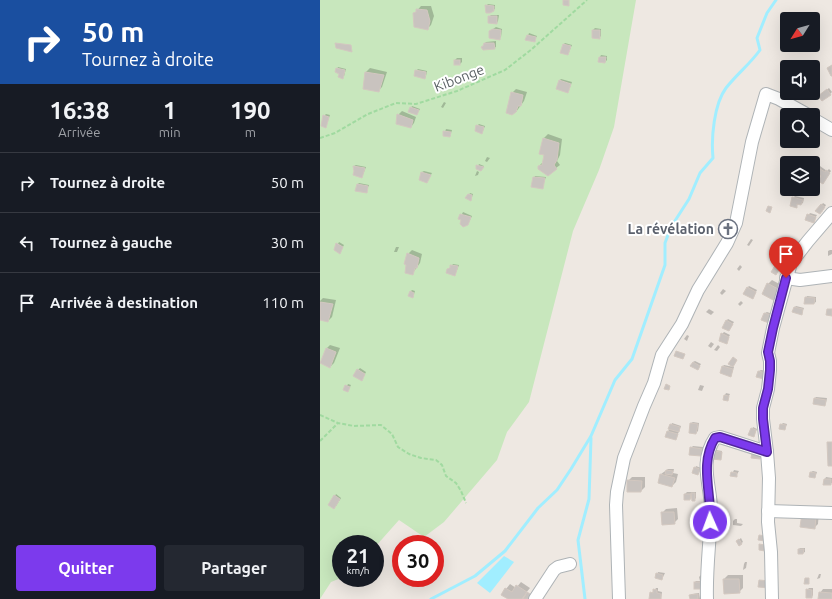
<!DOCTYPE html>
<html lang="fr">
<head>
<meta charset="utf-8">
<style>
	body { margin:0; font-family:Ubuntu,sans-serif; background:#242831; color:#f1f3f6; height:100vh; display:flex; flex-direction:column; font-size:15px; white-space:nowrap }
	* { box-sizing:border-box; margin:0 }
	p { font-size:13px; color:#9ea1a6 }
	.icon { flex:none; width:22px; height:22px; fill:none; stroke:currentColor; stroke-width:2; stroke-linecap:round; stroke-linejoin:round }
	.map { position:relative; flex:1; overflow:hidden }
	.side { display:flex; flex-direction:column; background:#171b24; width:320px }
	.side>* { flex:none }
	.guide { background:#1a4fa0; color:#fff; overflow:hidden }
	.needle { width:26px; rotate:233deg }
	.tools { position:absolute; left:460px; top:12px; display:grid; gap:8px }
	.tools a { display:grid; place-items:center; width:40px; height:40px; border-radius:4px; background:#171b24; box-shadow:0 4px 16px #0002; font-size:20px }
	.speed { position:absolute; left:12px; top:535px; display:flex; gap:8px; font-size:20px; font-weight:700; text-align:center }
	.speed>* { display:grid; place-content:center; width:52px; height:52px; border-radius:50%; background:#171b24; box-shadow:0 4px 16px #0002; line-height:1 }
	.speed small { font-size:10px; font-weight:400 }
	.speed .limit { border:6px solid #d22; background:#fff; color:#111 }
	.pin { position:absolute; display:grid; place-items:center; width:34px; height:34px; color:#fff; margin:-41px -17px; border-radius:50% 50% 50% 0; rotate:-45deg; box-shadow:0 0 4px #0007 }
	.pin .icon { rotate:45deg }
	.me { position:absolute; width:44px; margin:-22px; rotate:358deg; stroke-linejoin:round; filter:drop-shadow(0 0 3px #0008) }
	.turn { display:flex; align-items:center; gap:14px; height:84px; padding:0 16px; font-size:18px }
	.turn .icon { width:52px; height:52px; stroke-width:2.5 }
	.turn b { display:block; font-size:28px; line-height:34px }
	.eta { display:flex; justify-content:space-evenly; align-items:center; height:68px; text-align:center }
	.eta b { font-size:24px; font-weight:700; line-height:28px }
	.primary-button { display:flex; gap:8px; margin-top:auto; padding:8px 16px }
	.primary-button a { flex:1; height:46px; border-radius:4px; background:#7c3aed; color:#fff; font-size:16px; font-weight:700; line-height:46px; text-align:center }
	.primary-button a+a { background:#242831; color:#f1f3f6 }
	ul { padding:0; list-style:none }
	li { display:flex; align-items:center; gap:12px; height:60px; padding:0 16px; border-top:1px solid #363941 }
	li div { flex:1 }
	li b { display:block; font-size:15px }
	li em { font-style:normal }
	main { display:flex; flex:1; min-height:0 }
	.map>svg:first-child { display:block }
	.green { fill:#c8e7bd }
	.water { fill:#a1eeff }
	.shadow { fill:#0003 }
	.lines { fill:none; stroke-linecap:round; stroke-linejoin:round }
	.stream { stroke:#a1eeff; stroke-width:3 }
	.building { fill:#c9c3bf; stroke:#d3c8c0 }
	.minor-casing { stroke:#aeb3b6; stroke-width:14 }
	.path { stroke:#a0daa0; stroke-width:2; stroke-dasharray:4 2; stroke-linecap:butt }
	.minor { stroke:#fff; stroke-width:12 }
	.route-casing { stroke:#51269a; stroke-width:10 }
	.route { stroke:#7c3aed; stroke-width:7 }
	.labels { text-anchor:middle; stroke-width:4; stroke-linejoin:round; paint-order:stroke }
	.street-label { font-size:14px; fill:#5a6164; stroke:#fff }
	.worship-label { font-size:14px; font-weight:bold; fill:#5b616d; stroke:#fff; text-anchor:end }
</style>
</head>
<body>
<main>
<section class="side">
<div class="guide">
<div class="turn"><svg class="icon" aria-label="right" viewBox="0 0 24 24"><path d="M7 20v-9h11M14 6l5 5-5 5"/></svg><div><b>50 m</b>Tournez à droite</div></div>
</div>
<div class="eta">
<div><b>16:38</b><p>Arrivée</p></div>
<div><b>1</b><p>min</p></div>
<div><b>190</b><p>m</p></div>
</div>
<ul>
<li><svg class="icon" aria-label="right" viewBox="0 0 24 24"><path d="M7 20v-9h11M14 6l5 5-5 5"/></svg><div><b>Tournez à droite</b></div><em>50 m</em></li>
<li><svg class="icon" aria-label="left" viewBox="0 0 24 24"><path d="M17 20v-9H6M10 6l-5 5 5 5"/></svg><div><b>Tournez à gauche</b></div><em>30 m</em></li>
<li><svg class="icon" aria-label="arrive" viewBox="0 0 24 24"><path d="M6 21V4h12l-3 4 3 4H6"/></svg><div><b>Arrivée à destination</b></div><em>110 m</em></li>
</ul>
<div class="primary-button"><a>Quitter</a><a>Partager</a></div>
</section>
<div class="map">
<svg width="512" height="599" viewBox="0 0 512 599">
	<rect width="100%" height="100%" fill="#eee8e2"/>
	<path class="green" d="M0,0H316L294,127L279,170L253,231L209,402L187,432L177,460L124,522L104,537L79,520L55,547V544H21V578L11,582L0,599Z"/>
	<path class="water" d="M184,556L194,562L170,593L157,583Z"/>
	<g class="shadow">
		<path d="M168,4L175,5V9L173,10L166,6Z"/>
		<path d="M101,6H111L114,16L111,25L107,29L94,14Z"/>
		<path d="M171,15H179L178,21L177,23L169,17Z"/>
		<path d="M176,27L182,29L181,37L179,38L170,31Z"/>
		<path d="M275,28L281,29V36L279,38L273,30Z"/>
		<path d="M209,33L217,36L214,41L207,39Z"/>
		<path d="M176,41V47L174,48L165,43L166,42Z"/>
		<path d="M245,43L252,45L248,54L244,44Z"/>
		<path d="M281,55L287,56V60L285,62L280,57Z"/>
		<path d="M137,58H142V62L140,64H135V60Z"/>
		<path d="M18,67L26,69L24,76L23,77L17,69Z"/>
		<path d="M50,68L67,72L62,87L58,91L46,72Z"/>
		<path d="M98,69L107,71L106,76L105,78L96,71Z"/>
		<path d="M241,79L252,82L248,92L240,80Z"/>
		<path d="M509,88L512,92L510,94H501Z"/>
		<path d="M196,89L207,92L204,101L196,112L192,93Z"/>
		<path d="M124,102L126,103L123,108L121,107Z"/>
		<path d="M92,106L100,109L97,114L91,108Z"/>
		<path d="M82,111L96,117L94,123L91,127L78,115Z"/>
		<path d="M6,114L10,115L6,126L4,116Z"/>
		<path d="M159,124L165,126L162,133L157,126Z"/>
		<path d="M126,129L132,130L130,136L124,135Z"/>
		<path d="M228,134L242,139L240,155L237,161L240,165L236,168L219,166L223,162L226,154L220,153L224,138Z"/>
		<path d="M167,157L170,158L167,162L165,161Z"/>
		<path d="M159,164L164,166L163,168H157Z"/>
		<path d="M36,165L46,167L42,177L34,166Z"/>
		<path d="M500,166L507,171L509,169L511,171L504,181L503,176L496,171Z"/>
		<path d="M104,171L112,173L108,180L102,172Z"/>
		<path d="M157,171L159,172L158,175L155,176Z"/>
		<path d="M466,172L467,173V178L463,176Z"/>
		<path d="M215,176L226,177L222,187L214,178Z"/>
		<path d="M39,183L49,185L46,192L38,184Z"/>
		<path d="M150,193L153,194L151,200L149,195Z"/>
		<path d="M475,196L484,198L483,203L481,204H478L476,207L473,198Z"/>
		<path d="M503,203L506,205L502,212L497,211Z"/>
		<path d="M143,212L152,216L148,224L140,218Z"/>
		<path d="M490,213L497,215L493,222L486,219Z"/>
		<path d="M431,239L433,240L429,246L427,245Z"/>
		<path d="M19,242L24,245L20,252L15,250Z"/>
		<path d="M76,247H79L77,252H74Z"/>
		<path d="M92,250L102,254L100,263L92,274L88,254Z"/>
		<path d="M510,250H512V254L508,256V251Z"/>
		<path d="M462,255L466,257L458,272L456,264Z"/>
		<path d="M133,264L139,265L135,275L128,269L131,267Z"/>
		<path d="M420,265L422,267L419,271L417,269Z"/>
		<path d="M452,280L463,286L459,295L448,284Z"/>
		<path d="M429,286L437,290L434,296L428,287Z"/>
		<path d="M403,289L406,291L402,295L400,293Z"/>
		<path d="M92,290L95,291L93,297L90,292Z"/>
		<path d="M487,296L496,297V302L494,303L486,298Z"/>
		<path d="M3,298L16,300L12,317L8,321L0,319V301Z"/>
		<path d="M421,301L423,303L420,306L418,304Z"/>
		<path d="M476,306L484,308L481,314L475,307Z"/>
		<path d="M389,309L394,312L391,315L386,312Z"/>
		<path d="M447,312L453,314L443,320L445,313Z"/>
		<path d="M408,319L414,322L409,330L406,321Z"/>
		<path d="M404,332L410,335L406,342L402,334Z"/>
		<path d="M367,335L369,336L367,341L364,339Z"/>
		<path d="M391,342L394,344L391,348L388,346Z"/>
		<path d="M10,345L20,348L14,363L10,367L6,349Z"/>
		<path d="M398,345L400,347L397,351L394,350Z"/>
		<path d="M375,361L381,364L378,369L373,362Z"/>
		<path d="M404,365L414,367L411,376L403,366Z"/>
		<path d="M40,368L46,372L42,380L38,370Z"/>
		<path d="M441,370L447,371L437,376L439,371Z"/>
		<path d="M28,384L31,385L28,391L25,390Z"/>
		<path d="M380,385L384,386L382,391L378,390Z"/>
		<path d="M406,393L410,394L407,400L405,395Z"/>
		<path d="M496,397L507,398L506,403L505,405L495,398Z"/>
		<path d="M373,422L379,423L378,431L376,433L371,423Z"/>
		<path d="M352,423L361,426L356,439L346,436Z"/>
		<path d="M463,423L467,424L465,429L461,425Z"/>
		<path d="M433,427L437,429L434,436L432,429Z"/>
		<path d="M373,446L383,447L382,454L381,455L371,448Z"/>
		<path d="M396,450L402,451L401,459L393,458L394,451Z"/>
		<path d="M376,466L381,468L378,474L375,468Z"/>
		<path d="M348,469H354L353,473L358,474L356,482L352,486L339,482L341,474Z"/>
		<path d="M414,470L419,471L416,476H411Z"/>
		<path d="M493,471L497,472L495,477L491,472Z"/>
		<path d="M312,477H325V487L321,491L308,481Z"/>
		<path d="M506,477L512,478V483L510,484L505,479Z"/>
		<path d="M367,492H376V498L374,500L372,497L370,499L365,494Z"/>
		<path d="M16,494L21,498L16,506L15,496Z"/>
		<path d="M357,508L358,519L354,523L342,513L346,509Z"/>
		<path d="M499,511L498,524L494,528L483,514Z"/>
		<path d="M415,519H417V523L423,524L421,526L413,525V521Z"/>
		<path d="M421,538L423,542L419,545L417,541Z"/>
		<path d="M480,548H485V552L483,553L479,549Z"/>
		<path d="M425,562H427L426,568L423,570L424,564Z"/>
		<path d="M338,572L345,573L342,579L336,577Z"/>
		<path d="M499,574H501L500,578L497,579Z"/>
		<path d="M381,575H384V578L380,581H384L383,587L375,582L376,581H380L379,577Z"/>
		<path d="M408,575H423V588L419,592L404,579Z"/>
		<path d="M201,582L210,588L201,599H190L182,594L190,584L196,588Z"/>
		<path d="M336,588H338V591L342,592L341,599H330L331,593L334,591Z"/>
		<path d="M489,588H493V595L492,597L487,590Z"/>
		<path d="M503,589H512V599H499L500,593Z"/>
		<path d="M379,593L380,599H371L370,595L372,594Z"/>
	</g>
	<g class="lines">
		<g class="stream">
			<path d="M111,599L155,576L185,551L218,508L237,490L251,469L271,436L295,380L312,359L345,265V243L351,227L369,199L380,173L393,158C391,138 394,104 406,88C417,74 430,64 440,50L437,38L447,13L456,0"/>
			<path d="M265,599L258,540L269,499L271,438"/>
		</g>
	</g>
	<g class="building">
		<path d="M243,0H249V6L243,5Z"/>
		<path d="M165,5L174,6V11L170,13H166Z"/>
		<path d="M96,9L107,10L110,21L108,30L94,27L93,13L96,12Z"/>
		<path d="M168,16H177V24L168,23Z"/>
		<path d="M173,29L181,30L180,40L169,38V31Z"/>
		<path d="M272,30H280V39L272,38Z"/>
		<path d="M207,35L216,37L215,42L205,40Z"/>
		<path d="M15,43L31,45L32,52L16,48Z"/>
		<path d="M164,43H174L175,49L163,50L161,47L163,46Z"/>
		<path d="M243,44L251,46L248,55L240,53Z"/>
		<path d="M279,57H286L285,63L278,62Z"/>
		<rect x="134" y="60" width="6" height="5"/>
		<path d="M512,65V76H511L507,68Z"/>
		<path d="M16,68L25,70L23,79L18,77L19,74L15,72Z"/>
		<path d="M95,70L106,72L105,79L94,76Z"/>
		<path d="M45,72L64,75L59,92L43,89Z"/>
		<path d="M239,80L251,84L248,93L236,89Z"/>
		<path d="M507,89L511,95L502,101L498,96Z"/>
		<path d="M191,92L203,95L201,106H198L196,112L192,115L186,113Z"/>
		<path d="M90,107L99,110L97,115L88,112Z"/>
		<path d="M77,114L93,120L91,128L76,124Z"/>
		<path d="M3,115L9,117L6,128L1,126Z"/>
		<path d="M156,125L164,127L162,134L155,131Z"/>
		<path d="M123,131L131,132L130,137L123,136Z"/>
		<path d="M223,138L239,143L237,160L234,165L237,169L228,176L218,169V166L222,165L224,155L219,154Z"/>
		<path d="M156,165L164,167L161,171L156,169Z"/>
		<path d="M33,166L45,168L42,178L33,175L34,171Z"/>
		<path d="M497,167L505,172L506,170L510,173L503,184L498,181L501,176L494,171Z"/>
		<path d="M101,172L111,175L107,183L99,180Z"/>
		<path d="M213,177L225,178L223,189L211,187Z"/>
		<path d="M37,184L48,186L47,193L35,191Z"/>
		<path d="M148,194L152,195L151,201L145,198Z"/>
		<path d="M472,197L483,200L481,205L477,204V208L470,206Z"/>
		<path d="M501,204L505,207L500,214L495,211Z"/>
		<path d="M448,206L452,207L450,213L446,211Z"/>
		<path d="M140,214L151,217L148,225L143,227L140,224L141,220L138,219Z"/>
		<path d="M487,214L496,217L494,223L485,220Z"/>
		<path d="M16,243L23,247L20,254L14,250Z"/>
		<path d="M87,253L99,258L97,268H95L93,275L85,273L86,265L84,264Z"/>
		<path d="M460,256L465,259L462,265L457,262Z"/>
		<path d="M456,264L461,266L456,275L451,272Z"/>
		<path d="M130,265L138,266L135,276L126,273L127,269L130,268Z"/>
		<path d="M447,283L460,290L455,301L442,294Z"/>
		<path d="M427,287L436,292L433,299L423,294Z"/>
		<path d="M90,291L94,293L93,298L88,296Z"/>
		<path d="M485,297L495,298L494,304H484Z"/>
		<path d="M0,302L13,304L8,322L0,320Z"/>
		<path d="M474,307L483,309L482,315L472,312Z"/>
		<path d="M507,309H512V316L506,315Z"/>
		<path d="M444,313L452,315L449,323L441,320Z"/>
		<path d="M406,320L413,324L409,331L402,328Z"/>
		<path d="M401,333L409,337L407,344L399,341Z"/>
		<path d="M6,348L16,352L10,368L0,363Z"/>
		<path d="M356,351L365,354L363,359L354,356Z"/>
		<path d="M413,357L417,360L413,367L408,364Z"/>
		<path d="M373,362L380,366L378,370L370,366Z"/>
		<path d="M402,366L413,369L411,377L400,373Z"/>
		<path d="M37,369L45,374L42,381L33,376Z"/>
		<path d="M438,371L446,373L444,379L436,377Z"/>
		<path d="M346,384L350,386L349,390L344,389Z"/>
		<path d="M25,385L30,387L28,392L23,390Z"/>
		<path d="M404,395L409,396L408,401L403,400Z"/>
		<path d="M494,398L506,400L505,406L493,404Z"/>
		<path d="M370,423L378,424L376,434L369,433Z"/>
		<path d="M350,424L360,427L359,432L348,429Z"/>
		<path d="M460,424L466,425L465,430L459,429Z"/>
		<path d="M431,428L436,430L434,437L428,435Z"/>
		<path d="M347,431L358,434L356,440L345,437Z"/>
		<path d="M507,442H512V466H508Z"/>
		<path d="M370,447L382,449L381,456L369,455Z"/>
		<path d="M393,451L402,452L401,460L392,459Z"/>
		<path d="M432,453L440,454V459L431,458Z"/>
		<path d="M374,467L380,469L378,475L372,473Z"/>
		<path d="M346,470L353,471L352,475L345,474Z"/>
		<path d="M411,472L417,473V477L410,476Z"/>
		<path d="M490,472L496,473L495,478L489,477Z"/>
		<path d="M340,474L355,478L352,487L338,483Z"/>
		<path d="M504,479H511V485H503Z"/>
		<path d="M307,480L322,481L321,492H307Z"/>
		<path d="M371,493H375V501H372Z"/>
		<path d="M364,494H371L370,500H364Z"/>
		<path d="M14,495L20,499L14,509L8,505Z"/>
		<path d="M341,512H354L355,524L342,525Z"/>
		<path d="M482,513L496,515L495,529L480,527Z"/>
		<path d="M439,535L446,536L445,541L438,540Z"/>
		<path d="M419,539L422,544L419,546L416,541Z"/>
		<path d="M439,544L445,545V551L439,550Z"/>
		<path d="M478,549H484L483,554H478Z"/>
		<path d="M336,573L343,575L342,580L335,578Z"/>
		<path d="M485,578H489V584H484Z"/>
		<path d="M403,579H419L420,593L404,594Z"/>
		<path d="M439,580L450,581L449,588L438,587Z"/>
		<rect x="374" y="582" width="8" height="7"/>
		<path d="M196,585L207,592L202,599H188L181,595L185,588L192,592Z"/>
		<path d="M333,589L337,590V593L341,594V599H329L330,592L333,593Z"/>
		<path d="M486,589L492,590V598H486Z"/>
		<path d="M207,592L213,596L211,599H203Z"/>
		<path d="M499,592L512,593V599H498Z"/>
		<path d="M378,594V599H370L369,595Z"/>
	</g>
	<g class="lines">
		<g class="minor-casing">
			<g id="minor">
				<path d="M493,119L512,130"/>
				<path d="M466,278L480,280L512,276"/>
				<path d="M448,511L512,513"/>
				<path d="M215,599L234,570L238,567L250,564"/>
				<path d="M299,599L296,505L297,492L304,458L324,406L334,383L342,355L362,324L378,290L407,243L416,223L432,142L446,94L459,99L488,115"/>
				<path d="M387,599C386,570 390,542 391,513C392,487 378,464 395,438L400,437L447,452"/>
				<path d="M452,599L451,552L448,522L449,478L447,452L443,419V408L448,389L450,370V361L448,353L453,328L471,263L488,241L512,213"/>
			</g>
		</g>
		<g class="path">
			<path d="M0,138L15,133L48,114L76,103L96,104L137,91L185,70L212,49L267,0"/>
			<path d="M0,415L18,423L34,426L61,425L72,434L78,447L89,454L101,458L116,460L122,465L126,476L136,483L141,491L146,503"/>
			<path d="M0,441L18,423"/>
		</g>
		<use href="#minor" class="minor"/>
	</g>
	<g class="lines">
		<g class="route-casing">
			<path id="route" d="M390,522C392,494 379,464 395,438L400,437L447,452L443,419V408L448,389L450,370V361L448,352L453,328L466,278"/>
		</g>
		<use href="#route" class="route"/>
	</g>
	<defs>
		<g id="church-ring" transform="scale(1)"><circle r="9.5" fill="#fff" stroke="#6b7280" stroke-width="1.5"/><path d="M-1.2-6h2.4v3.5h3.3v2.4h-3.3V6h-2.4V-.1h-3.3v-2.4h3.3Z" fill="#6b7280"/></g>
	</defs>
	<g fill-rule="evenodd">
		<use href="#church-ring" x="408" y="229"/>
	</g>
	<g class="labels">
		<g class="street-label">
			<text transform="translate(139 78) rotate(-21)" y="5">Kibonge</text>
		</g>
		<g class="worship-label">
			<text x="394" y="234">La révélation</text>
		</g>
	</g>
</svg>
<div class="tools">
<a><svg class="needle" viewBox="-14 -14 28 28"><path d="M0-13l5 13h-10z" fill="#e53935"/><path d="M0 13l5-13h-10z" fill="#9ea1a6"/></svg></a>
<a><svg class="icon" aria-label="sound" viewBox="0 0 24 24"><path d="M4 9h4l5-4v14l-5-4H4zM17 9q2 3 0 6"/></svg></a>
<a><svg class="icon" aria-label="search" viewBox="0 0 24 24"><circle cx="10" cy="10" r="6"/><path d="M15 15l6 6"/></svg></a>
<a><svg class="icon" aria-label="layers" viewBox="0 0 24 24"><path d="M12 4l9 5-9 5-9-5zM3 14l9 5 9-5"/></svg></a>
</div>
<div class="speed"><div>21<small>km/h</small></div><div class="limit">30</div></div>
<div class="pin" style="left:466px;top:278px;background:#d93025"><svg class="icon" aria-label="arrive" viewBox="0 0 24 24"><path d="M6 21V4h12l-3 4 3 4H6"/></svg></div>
<svg class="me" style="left:390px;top:522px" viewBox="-20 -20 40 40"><circle r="17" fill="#7c3aed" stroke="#fff" stroke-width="3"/><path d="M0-11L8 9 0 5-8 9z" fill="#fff"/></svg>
</div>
</main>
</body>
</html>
